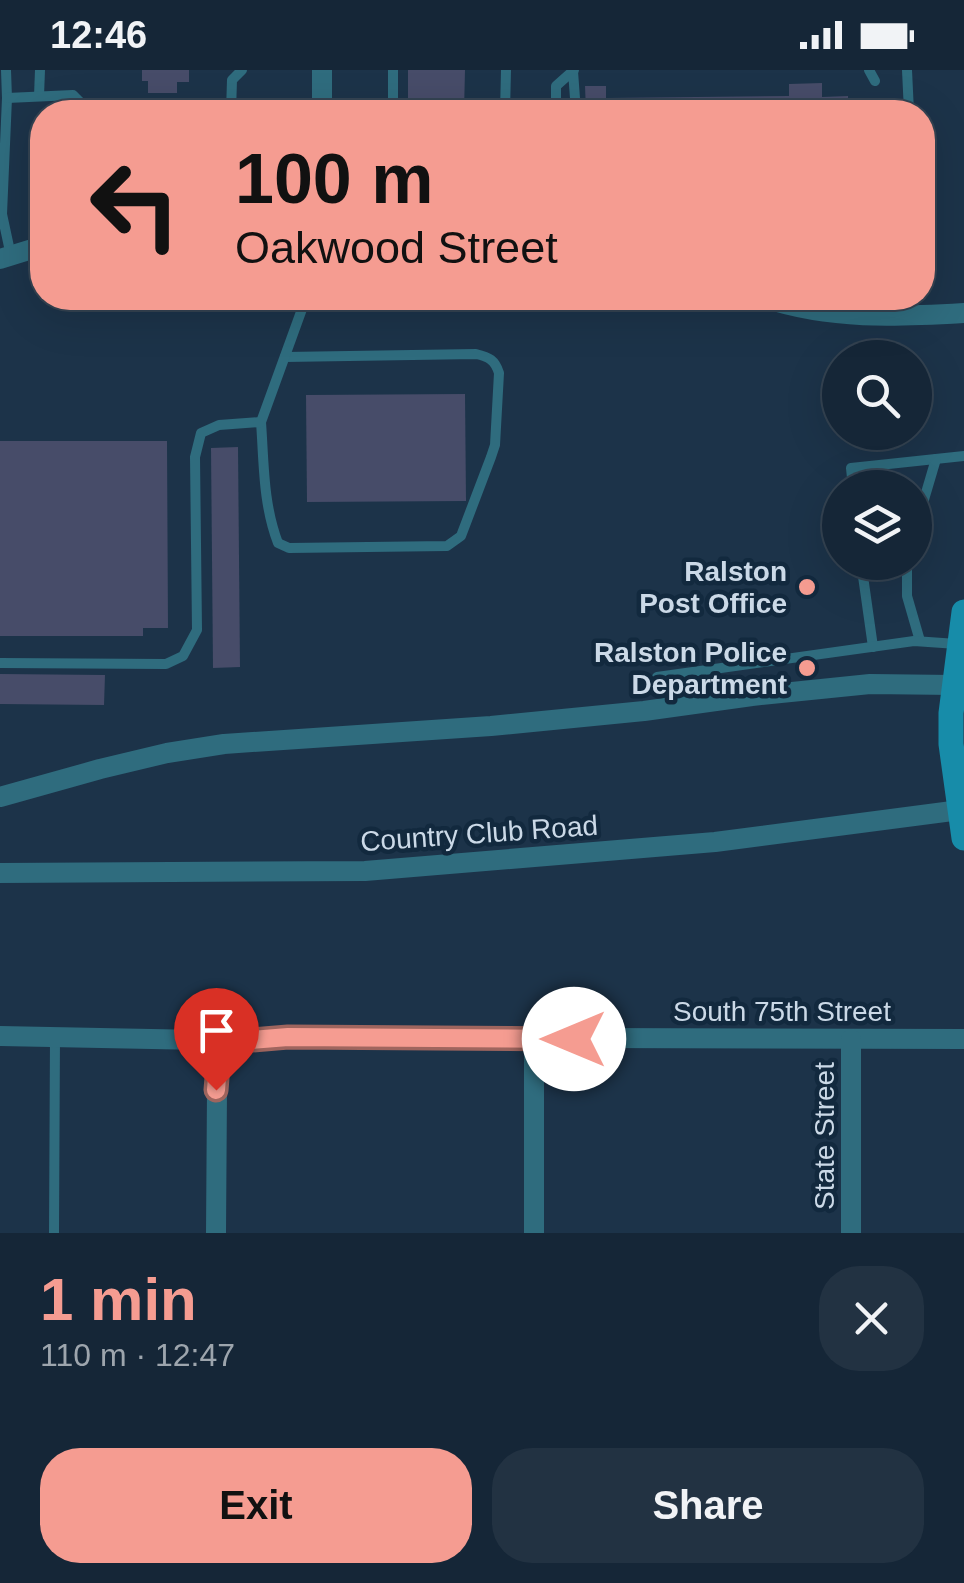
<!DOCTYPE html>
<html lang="en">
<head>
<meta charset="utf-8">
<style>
	body { margin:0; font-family:Arial,sans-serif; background:#223242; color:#f1f3f6; height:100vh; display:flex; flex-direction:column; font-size:38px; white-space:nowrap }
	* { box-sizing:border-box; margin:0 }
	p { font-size:32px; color:#9da5ad }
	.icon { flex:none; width:55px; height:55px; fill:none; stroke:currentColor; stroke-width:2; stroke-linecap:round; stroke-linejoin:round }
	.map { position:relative; height:1163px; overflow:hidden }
	.drawer { display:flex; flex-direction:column; background:#152637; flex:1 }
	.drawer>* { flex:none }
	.top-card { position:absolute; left:30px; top:30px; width:905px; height:210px; border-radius:40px; box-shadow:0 10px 40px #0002,0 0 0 2px #344352; background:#f59c91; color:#111; overflow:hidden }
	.fabs { position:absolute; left:822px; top:270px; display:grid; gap:20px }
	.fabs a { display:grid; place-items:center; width:110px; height:110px; border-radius:50%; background:#152637; box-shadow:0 10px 40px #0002,0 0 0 2px #344352; font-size:50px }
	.pin { position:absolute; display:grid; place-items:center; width:85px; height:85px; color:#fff; margin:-102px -42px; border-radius:50% 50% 50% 0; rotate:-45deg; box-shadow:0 0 10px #0007 }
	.pin .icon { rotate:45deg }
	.me { position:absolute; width:110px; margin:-55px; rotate:270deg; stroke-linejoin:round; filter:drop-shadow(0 0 8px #0008) }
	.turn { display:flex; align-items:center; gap:35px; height:210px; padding:0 40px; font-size:45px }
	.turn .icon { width:130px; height:130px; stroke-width:2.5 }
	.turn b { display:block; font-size:70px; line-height:85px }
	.round { display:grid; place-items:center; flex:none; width:105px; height:105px; border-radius:40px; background:#223242 }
	.headline { display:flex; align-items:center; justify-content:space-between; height:170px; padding:0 40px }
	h1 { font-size:60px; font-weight:700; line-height:75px; color:#f59c91 }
	.action { display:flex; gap:20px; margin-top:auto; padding:20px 40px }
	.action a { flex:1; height:115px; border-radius:40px; background:#f59c91; color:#111; font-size:40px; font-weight:700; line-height:115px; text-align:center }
	.action a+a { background:#223242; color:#f1f3f6 }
	.status { display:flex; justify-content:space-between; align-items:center; height:70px; padding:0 50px; background:#152637; direction:ltr }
	.status svg { height:28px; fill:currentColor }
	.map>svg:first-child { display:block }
	.building { fill:#474c69 }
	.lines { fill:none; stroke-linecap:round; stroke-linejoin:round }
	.service { stroke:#2f6c7e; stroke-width:10 }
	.minor { stroke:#2f6c7e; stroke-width:20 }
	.secondary { stroke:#178ca9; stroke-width:25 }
	.route-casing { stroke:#9f655e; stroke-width:25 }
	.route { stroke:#f59c91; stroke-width:18 }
	.poi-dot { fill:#f59c91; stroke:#12293e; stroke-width:4 }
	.labels { text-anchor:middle; stroke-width:9; stroke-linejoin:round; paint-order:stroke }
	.poi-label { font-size:28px; font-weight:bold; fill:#cbd9e7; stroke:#12293e; text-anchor:end }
	.street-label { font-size:28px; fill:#cbd9e7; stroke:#12293e }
</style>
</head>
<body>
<div class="status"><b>12:46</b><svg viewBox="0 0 49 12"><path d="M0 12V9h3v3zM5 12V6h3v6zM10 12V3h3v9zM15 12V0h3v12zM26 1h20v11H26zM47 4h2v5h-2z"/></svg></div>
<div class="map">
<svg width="964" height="1163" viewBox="0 0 964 1163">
	<rect width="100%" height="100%" fill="#1c3349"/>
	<g class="building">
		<path d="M142,0H189V12H177V23H148V11H142Z"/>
		<path d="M408,0H465L464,42H421V35H408Z"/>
		<path d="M822,13V27L848,26V42H586L585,16H606V28L789,26V14Z"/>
		<path d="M465,324L466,431L307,432L306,325Z"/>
		<path d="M0,371H167L168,558H143V566H0Z"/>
		<path d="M238,377L240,597L213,598L211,378Z"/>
		<path d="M0,604L105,605L104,635L0,634Z"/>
	</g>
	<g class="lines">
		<g class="service">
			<path d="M6,0L7,28L2,144L11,186"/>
			<path d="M393,0V42"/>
			<path d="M869,0L875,11"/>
			<path d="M907,0L909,42"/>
			<path d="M573,1L576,42"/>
			<path d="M39,26L40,0"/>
			<path d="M7,28L73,25L83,35V42"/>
			<path d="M231,42L232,10L242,0"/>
			<path d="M505,42L506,0"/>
			<path d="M556,42V16L574,0"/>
			<path d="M261,352C264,393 263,434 278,473L289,478L447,476L461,466L491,387L495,375L499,303C495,290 489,287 476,284L285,287"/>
			<path d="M853,418L851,398L964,386"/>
			<path d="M915,460L936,389"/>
			<path d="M861,492L873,577"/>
			<path d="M907,492V526L920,571"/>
			<path d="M0,593L166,594L183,586L197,560L195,387L201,363L219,355L261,352L306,228"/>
			<path d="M657,607L914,571L957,574"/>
			<path d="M54,1163L55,967"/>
		</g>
		<g class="minor">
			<path d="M322,0V42"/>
			<path d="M0,189L42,176"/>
			<path d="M764,228C830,250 896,247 964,243"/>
			<path d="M0,727L100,699L167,683L224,674L491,656L644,641L752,626L870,614L954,615"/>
			<path d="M0,803L365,801L715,772L960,740"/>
			<path d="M0,966L252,971L288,967L964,969"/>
			<path d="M851,969V1163"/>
			<path d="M216,1163L217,1020L220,970"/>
			<path d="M534,1163V969"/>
		</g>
		<path class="secondary" d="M964,542L951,643V674L964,768"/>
	</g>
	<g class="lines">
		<g class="route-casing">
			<path id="route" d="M216,1020L220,970H252L288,967L574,969"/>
		</g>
		<use href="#route" class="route"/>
	</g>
	<g class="poi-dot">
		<circle cx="807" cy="517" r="10"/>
		<circle cx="807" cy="598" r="10"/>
	</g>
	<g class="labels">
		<g class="poi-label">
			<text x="787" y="511">Ralston<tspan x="787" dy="32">Post Office</tspan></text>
			<text x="787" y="592">Ralston Police<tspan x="787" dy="32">Department</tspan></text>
		</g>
		<g class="street-label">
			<text transform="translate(479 763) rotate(-4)" y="10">Country Club Road</text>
			<text x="782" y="951">South 75th Street</text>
			<text transform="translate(824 1066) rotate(-90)" y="10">State Street</text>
		</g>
	</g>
</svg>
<div class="fabs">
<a><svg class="icon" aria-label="search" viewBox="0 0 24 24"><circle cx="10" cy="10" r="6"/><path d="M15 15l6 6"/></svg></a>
<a><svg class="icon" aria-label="layers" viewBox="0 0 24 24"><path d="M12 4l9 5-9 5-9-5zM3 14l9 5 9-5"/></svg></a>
</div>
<div class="pin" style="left:216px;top:1020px;background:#d93025"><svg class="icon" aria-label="arrive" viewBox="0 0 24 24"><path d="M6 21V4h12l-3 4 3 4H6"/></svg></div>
<svg class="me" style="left:574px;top:969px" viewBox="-20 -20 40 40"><circle r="19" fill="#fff"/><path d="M0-13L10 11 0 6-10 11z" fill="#f59c91"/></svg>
<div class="top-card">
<div class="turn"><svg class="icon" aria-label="left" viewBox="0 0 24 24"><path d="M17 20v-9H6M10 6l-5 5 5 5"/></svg><div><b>100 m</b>Oakwood Street</div></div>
</div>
</div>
<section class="drawer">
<div class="headline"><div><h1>1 min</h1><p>110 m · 12:47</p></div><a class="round"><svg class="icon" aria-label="close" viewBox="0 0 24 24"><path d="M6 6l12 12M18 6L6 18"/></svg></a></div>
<div class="action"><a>Exit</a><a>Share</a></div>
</section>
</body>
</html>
